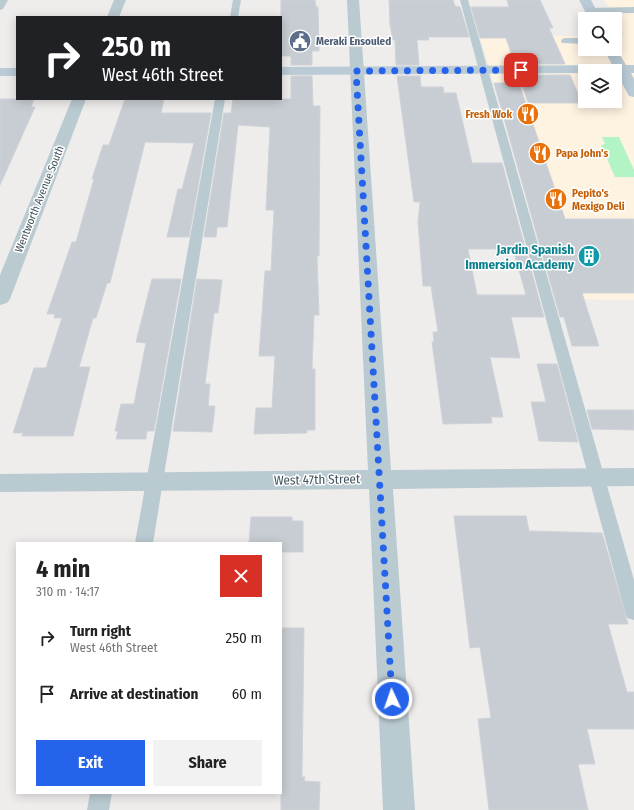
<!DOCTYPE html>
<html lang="en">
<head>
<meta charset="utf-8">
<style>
	body { margin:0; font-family:"Fira Sans Condensed",sans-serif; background:#f2f2f2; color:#222; height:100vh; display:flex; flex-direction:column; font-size:15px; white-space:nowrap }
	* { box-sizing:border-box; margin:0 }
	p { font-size:13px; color:#767676 }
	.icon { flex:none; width:22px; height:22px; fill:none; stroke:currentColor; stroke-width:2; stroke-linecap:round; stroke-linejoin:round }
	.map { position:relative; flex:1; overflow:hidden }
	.side { position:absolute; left:16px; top:542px; width:266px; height:252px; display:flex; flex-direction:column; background:#fff; border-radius:0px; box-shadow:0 2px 10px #0003 }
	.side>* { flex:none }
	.top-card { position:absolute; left:16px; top:16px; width:266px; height:84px; border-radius:0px; box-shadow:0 2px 10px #0003; background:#202124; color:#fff; overflow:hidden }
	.buttons { position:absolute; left:578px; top:12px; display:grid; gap:8px }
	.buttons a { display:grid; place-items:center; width:44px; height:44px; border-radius:0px; background:#fff; box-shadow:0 2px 10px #0003; font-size:20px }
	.pin { position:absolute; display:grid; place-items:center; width:34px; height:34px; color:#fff; margin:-17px; border-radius:8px; box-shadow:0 2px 6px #0006 }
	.me { position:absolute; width:44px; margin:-22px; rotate:357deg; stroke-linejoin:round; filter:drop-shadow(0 0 3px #0008) }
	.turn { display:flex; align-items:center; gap:14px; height:84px; padding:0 20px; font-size:18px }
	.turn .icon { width:52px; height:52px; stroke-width:2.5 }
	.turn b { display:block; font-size:28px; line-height:34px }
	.round { display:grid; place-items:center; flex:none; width:42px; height:42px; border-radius:0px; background:#f2f2f2 }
	.head { display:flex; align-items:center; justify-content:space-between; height:68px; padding:0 20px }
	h1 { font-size:24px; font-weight:700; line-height:30px }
	.cta { display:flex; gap:8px; margin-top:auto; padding:8px 20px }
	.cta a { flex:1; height:46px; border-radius:0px; background:#2563eb; color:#fff; font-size:16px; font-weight:700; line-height:46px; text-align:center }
	.cta a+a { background:#f2f2f2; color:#222 }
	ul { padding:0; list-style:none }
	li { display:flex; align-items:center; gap:12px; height:56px; padding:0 20px }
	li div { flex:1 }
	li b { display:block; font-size:15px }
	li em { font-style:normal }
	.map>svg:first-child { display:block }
	.commercial { fill:#fef2e1; fill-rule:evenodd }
	.green { fill:#b3f4c4 }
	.building { fill:#c7cdd2; stroke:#cfd3d9; fill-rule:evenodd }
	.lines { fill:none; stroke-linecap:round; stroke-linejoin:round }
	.lane { fill:#bacad1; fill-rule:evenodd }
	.street { fill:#bacad1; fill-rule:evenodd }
	.secondary { fill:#bacbd6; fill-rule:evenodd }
	.route { stroke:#2563eb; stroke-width:7; stroke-dasharray:0 12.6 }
	.labels { text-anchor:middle; stroke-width:3; stroke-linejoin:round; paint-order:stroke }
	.far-service-label { font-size:11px; font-weight:bold; fill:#4e5e75; stroke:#fff; text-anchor:start }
	.far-food-label { font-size:11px; font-weight:bold; fill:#c56008; stroke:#fff; text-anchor:start }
	.far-street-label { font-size:11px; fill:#42535c; stroke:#fff }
	.culture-label { font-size:13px; font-weight:bold; fill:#0d838f; stroke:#fff; text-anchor:end }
	.street-label { font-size:13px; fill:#42535c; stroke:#fff }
</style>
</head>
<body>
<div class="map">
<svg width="634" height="810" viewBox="0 0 634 810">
	<rect width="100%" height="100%" fill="#efecec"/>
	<path class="commercial" d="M604,0H634V300L556,299L480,36H585V49H615V36L625,35ZM585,71H615V101H585Z"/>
	<path class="green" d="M602,137H619L634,170V177H615L601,145L605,144Z"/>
	<g class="building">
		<path d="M281,0H315L316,7H318L319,51H312V65H291V56H281Z"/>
		<path d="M389,0H453L455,6L460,7L469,37H428L429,40H417L419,65H396L395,40H393L390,25Z"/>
		<path d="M507,0H540L553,28H549L565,64H515L506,38H480L471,7H509Z"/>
		<path d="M519,75H570L582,103H528Z"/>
		<path d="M291,76H312L313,106H320L319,256H317L319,315H314L312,369H315V430H307V433L254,434L256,408H272L275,356H259L265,271H271L274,210H266L270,127L238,125L227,227H217L216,237H204L224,113H231L233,99H291Z"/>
		<path d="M397,76H420L421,87H443L444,93H456L472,163H502L544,317H511L520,358L490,357L503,417H491L492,423L443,424L432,342H434L433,332H438L431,286H423L418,222L420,202H414ZM468,249H513L526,295H477Z"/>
		<path d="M494,83H519L565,219H634V293H582L599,346H572L564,317H560Z"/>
		<path d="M0,99H34L31,107H35L0,185Z"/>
		<path d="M125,99H164L161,113H211L189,237H167L178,189H182L194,143L145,142L110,283H107L96,318H93L79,367H90L73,436H22L23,433H13L34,368H46L62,318H54L55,314H47L72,242H76L94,179H92L103,145H109Z"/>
		<path d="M152,279H181L154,431H147L146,439H116L118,431H115L121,404H134L146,343L136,342Z"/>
		<path d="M197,279L222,280L218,313H214L205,384H210L208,406H215L212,432L173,431Z"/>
		<path d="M537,364H557L578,442L539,441L531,402H546Z"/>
		<path d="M587,410H634V430L592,429Z"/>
		<path d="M454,516H526L529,531L602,533L628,624H608L627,692H634V729H587L595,764H578L588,810H489L478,719L491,718L480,647L470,648Z"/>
		<path d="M251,517H292V521H303V552H281V543H249Z"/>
		<path d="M281,628H304L302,777H305L304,781L320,782L319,810H281Z"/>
	</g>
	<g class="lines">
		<g class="lane">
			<path d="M0,0H8L3,9L0,10Z"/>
			<path d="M233,0H241L238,17H230Z"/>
			<path d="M460,0H468L634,580V620L627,618L625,612Z"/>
			<path d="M634,7V13L591,14L587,11L591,8Z"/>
			<path d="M565,38H585V44L562,43L561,41L562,39Z"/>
			<path d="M215,99H225L153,543H135Z"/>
			<path d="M90,793H112L109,810H87Z"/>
		</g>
		<g class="street">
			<path d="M114,0H126L119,17H107Z"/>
			<path d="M347,0H359L391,470L634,468V486L393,489L415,810H383L369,489L0,492V474L368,470Z"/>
			<path d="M72,99H86L10,299L7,303L0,305V275Z"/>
		</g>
		<g class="secondary">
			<path d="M579,0H591L601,19H589Z"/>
			<path d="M615,46L626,65H634V73H631L634,79V97L629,96L615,71H585V73L281,75V67L612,65L604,49H615Z"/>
			<rect x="0" y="68" width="17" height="8"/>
		</g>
	</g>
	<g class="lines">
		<path class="route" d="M392,699L356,71L521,70"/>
	</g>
	<defs>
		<g id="civic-disc" transform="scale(1.15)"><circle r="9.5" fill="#5c6f8a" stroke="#fff"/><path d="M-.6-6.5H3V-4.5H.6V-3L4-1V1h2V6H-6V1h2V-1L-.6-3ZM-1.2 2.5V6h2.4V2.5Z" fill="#fff"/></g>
		<g id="restaurant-disc" transform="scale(1.15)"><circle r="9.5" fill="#e8710a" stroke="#fff"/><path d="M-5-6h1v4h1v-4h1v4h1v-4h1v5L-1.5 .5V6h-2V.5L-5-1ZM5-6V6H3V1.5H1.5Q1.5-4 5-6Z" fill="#fff"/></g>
		<g id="building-disc" transform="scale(1.15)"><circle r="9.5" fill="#0f9aa8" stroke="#fff"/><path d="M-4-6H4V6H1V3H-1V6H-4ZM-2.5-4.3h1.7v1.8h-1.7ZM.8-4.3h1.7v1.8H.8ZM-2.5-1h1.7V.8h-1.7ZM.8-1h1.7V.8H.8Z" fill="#fff"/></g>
	</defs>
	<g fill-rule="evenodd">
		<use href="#civic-disc" x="300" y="41"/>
		<use href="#restaurant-disc" x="528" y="114"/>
		<use href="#restaurant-disc" x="540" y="153"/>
		<use href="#restaurant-disc" x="556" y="199"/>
		<use href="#building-disc" x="589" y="256"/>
	</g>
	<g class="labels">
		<g class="far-service-label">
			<text x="316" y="45">Meraki Ensouled</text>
		</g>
		<g class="far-food-label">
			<text x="512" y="118" text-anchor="end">Fresh Wok</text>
			<text x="556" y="157">Papa John's</text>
			<text x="572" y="197">Pepito's<tspan x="572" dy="13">Mexigo Deli</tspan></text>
		</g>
		<g class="far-street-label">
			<text transform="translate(39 199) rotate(-68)" y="4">Wentworth Avenue South</text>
		</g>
		<g class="culture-label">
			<text x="574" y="254">Jardin Spanish<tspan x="574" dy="15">Immersion Academy</tspan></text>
		</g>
		<g class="street-label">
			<text transform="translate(317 479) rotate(-1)" y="5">West 47th Street</text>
		</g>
	</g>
</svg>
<div class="buttons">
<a><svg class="icon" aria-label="search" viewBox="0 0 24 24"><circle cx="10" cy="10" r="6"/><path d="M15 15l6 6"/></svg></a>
<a><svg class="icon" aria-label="layers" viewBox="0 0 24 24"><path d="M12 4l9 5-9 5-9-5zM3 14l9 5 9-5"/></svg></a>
</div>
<div class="pin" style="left:521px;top:70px;background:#d93025"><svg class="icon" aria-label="arrive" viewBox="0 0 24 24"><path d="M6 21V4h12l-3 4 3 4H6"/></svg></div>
<svg class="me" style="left:392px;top:699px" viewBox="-20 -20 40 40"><circle r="17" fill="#2563eb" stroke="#fff" stroke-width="3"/><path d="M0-11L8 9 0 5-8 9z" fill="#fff"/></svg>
<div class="top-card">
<div class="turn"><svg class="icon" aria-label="right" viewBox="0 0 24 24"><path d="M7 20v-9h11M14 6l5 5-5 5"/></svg><div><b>250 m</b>West 46th Street</div></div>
</div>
<section class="side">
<div class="head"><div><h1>4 min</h1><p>310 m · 14:17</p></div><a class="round" style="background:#d93025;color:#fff"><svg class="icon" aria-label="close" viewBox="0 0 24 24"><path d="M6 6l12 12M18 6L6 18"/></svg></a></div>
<ul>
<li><svg class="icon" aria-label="right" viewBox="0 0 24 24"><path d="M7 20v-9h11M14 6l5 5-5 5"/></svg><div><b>Turn right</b><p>West 46th Street</p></div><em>250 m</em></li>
<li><svg class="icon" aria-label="arrive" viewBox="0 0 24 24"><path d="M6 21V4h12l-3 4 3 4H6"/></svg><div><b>Arrive at destination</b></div><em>60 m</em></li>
</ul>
<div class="cta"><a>Exit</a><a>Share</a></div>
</section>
</div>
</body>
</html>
